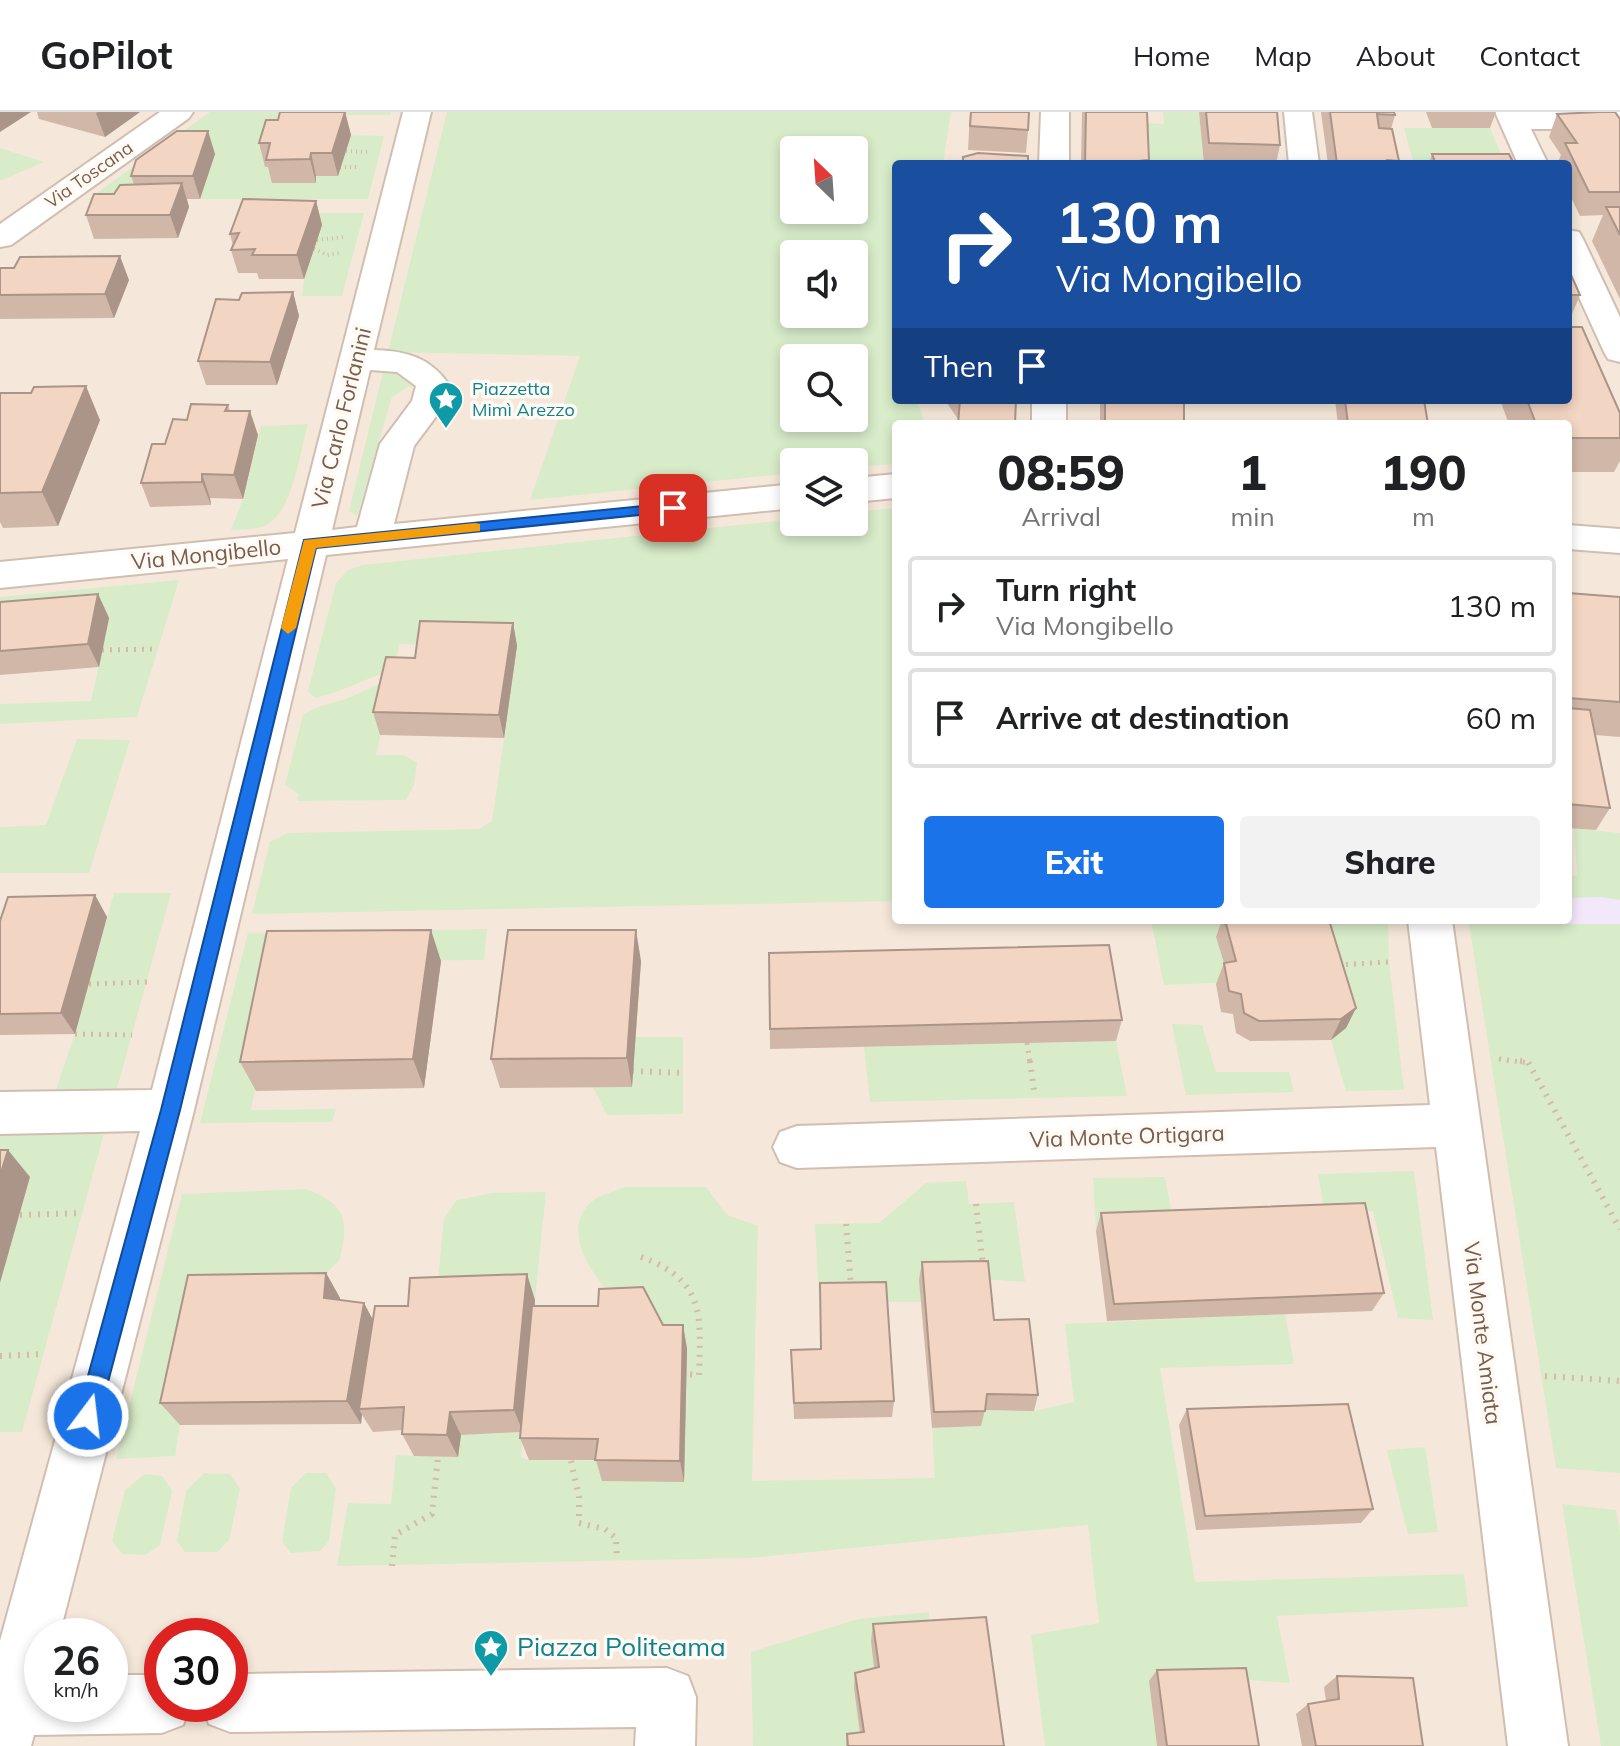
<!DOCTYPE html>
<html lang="en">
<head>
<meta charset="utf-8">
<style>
	body { margin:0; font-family:Mulish,sans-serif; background:#f2f2f2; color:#202124; height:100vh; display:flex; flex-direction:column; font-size:30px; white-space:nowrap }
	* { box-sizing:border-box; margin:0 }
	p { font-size:26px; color:#757577 }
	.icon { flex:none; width:44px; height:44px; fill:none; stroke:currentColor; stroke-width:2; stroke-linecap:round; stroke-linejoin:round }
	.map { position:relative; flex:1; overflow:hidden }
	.details { position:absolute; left:892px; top:308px; width:680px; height:504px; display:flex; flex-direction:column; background:#fff; border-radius:8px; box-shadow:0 4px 12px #0003 }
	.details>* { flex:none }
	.top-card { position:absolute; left:892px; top:48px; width:680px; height:244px; border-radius:8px; box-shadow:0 4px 12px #0003; background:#1a4fa0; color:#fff; overflow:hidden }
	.needle { width:52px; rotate:335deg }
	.fabs { position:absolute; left:780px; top:24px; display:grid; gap:16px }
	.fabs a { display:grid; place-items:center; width:88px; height:88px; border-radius:8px; background:#fff; box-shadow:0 4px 12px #0003; font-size:40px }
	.speed { position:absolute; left:24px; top:1506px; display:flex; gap:16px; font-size:40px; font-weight:700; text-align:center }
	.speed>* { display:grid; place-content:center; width:104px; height:104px; border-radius:50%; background:#fff; box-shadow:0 4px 12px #0003; line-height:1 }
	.speed small { font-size:20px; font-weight:400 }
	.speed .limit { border:12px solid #d22; background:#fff; color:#111 }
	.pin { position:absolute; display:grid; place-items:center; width:68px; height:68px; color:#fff; margin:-34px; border-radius:16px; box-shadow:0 4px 12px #0006 }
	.me { position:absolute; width:88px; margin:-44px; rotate:15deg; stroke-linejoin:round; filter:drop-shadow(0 0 6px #0008) }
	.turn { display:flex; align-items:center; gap:28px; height:168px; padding:0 32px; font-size:36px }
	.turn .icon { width:104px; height:104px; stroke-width:2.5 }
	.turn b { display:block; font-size:56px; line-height:68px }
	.then { display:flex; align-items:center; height:76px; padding:0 32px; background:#0003; gap:16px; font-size:30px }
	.eta { display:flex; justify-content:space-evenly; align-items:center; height:136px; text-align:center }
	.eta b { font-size:48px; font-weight:800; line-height:56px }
	.action { display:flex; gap:16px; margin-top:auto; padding:16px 32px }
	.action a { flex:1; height:92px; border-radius:8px; background:#1a73e8; color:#fff; font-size:32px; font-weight:800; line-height:92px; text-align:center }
	.action a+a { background:#f2f2f2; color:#202124 }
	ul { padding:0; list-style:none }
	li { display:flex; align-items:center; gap:24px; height:100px; margin:0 16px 12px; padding:0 16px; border:4px solid #e0e0e0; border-radius:8px }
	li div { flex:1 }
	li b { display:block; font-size:30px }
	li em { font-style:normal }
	header { display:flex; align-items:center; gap:48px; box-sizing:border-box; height:112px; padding:0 40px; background:#fff; border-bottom:2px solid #e0e0e0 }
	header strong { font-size:38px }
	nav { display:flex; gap:44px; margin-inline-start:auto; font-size:28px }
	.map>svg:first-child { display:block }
	.residential { fill:#f5e8da; fill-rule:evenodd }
	.education { fill:#f3e8fa }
	.green { fill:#d8ecc9; fill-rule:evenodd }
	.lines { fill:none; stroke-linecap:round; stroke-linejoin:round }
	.minor-casing { stroke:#d1beb0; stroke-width:4 }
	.path-far2 { stroke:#d9b8a5; stroke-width:4; stroke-dasharray:1 4; stroke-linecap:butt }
	.path-far1 { stroke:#d9b8a5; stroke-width:5; stroke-dasharray:2 6; stroke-linecap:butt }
	.path { stroke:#d9b8a5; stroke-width:6; stroke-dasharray:2 7; stroke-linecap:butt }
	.minor { fill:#fff; fill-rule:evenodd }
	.wall { fill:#d1b7a8 }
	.shaded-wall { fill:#aa9588 }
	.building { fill:#f3d5c3; stroke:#aa9588; stroke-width:2 }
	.route { fill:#1a73e8; stroke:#114b97; stroke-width:2 }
	.slow { fill:#f59e0b }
	.labels { text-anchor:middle; stroke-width:7; stroke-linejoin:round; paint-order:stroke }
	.far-street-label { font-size:18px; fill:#7a5c4d; stroke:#fffaf3 }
	.far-culture-label { font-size:18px; fill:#0d838f; stroke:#fffaf3; text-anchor:start }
	.street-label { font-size:22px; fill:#7a5c4d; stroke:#fffaf3 }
	.near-culture-label { font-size:26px; fill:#0d838f; stroke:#fffaf3; text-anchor:start }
</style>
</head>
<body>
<header>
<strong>GoPilot</strong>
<nav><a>Home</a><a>Map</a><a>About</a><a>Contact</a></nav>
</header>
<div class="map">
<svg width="1620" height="1634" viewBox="0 0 1620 1634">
	<rect width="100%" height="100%" fill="#fdf6ec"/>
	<path class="residential" d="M0,0H1620V1634H0ZM794,38H854V98H794ZM896,52H1568V288H896ZM794,142H854V202H794ZM794,246H854V306H794ZM896,312H1568V808H896ZM794,350H854V410H794ZM42,1524H110V1592H42ZM162,1524H230V1592H162Z"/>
	<path class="education" d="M1574,716L1620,721V957L1539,811L1469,812V808H1568V764L1577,763Z"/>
	<g class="green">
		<path d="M210,0H391L390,3H296L266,54L276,55L315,71L317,64H338L351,23L384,24L368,87H200L215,42L139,87L87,88Z"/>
		<path d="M447,0H951L943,52H896V288H917L925,312H896V352L854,355V350H794V361L530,388L580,244L388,240ZM794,38H854V98H794ZM794,142H854V202H794ZM794,246H854V306H794Z"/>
		<path d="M1163,0H1199L1204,52H1142L1140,11L1164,12Z"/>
		<path d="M1404,16H1490L1505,52H1414Z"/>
		<path d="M0,36L44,50L0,69Z"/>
		<path d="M254,101H364L342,184H302L304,167L321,113Z"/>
		<path d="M383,260L404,263L413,272L392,285L357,404L349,399Z"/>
		<path d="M308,312C300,340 293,397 268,412C259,418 242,417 231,418L243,387L261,314Z"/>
		<path d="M896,396V789L252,802L270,730L288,721L479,717L492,709L517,535L399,532L395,558C367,565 344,580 315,586L308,579L336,471L348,458L363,453L794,407V410H854V400Z"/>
		<path d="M179,468L137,605L0,612V592L91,589L109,507L0,514V485Z"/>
		<path d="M393,568L376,643H403L417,650L414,673L406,688L297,689L299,682L285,673L303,603C316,594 330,592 345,587C362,581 375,571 393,568Z"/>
		<path d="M77,627L130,628L89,761H0V715L46,713Z"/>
		<path d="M1574,716L1620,721V788L1600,785L1568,786V764L1577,763Z"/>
		<path d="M114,781H171L116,980H55L75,922Z"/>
		<path d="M1151,808H1267L1229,870L1164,873Z"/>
		<path d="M1317,808H1388L1389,850L1404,978L1346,979L1331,928L1346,916Z"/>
		<path d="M1469,812H1620V1361L1556,1356Z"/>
		<path d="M487,817L484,848L281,850L251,998L336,997L332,1010L200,1011L248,821Z"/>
		<path d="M1172,912L1202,913L1216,960H1289L1294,980L1186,983Z"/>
		<path d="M635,925H683V1002L607,1003L593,975H632Z"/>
		<path d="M1116,929L1127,984L870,990L864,935Z"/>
		<path d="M105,1018L22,1320H0V1171L30,1066H0V1021Z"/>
		<path d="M1414,1059L1433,1208L1398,1206L1373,1099L1324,1097L1318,1062Z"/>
		<path d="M1165,1065L1175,1117L1096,1119L1093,1066Z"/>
		<path d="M966,1069L969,1092L1014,1090L1025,1170L984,1167L922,1190L819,1189L815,1112L879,1111L926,1071Z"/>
		<path d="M624,1075H706L727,1103L758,1114L752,1369L935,1366L932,1316L981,1314L983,1298L1034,1299L1074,1290L1065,1212L1285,1202L1294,1252L1160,1256L1195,1470L1464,1462L1468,1495L1277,1504L1290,1571L1236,1567L1149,1569L1157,1634H1045L1031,1523L1099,1511L1088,1413L750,1446L337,1454L348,1391L391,1392L396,1343L457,1345L461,1323L523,1320L521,1345L529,1348L605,1349L667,1237C637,1211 539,1129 595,1087C603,1082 616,1079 624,1075Z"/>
		<path d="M306,1077C346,1093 349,1106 340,1147L180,1313L175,1344L116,1347L182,1082Z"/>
		<path d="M546,1080L535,1188L436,1190L444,1106L457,1088L492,1081Z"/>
		<path d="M1425,1335L1438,1420L1408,1422L1387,1338Z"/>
		<path d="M204,1361L230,1362L240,1377L229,1428L218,1440H185L177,1429L186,1379Z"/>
		<path d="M306,1361H326L336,1376L329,1429L320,1439L291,1441L282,1430L291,1376Z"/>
		<path d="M145,1362L162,1364L172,1379L160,1433L145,1443L123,1442L112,1429L125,1378Z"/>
		<path d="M1562,1392L1616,1398L1620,1420V1634H1601Z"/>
		<path d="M929,1500L928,1525L876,1571L862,1634H753L751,1540L858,1507Z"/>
	</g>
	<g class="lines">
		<g class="minor-casing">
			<g id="minor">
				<path d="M160,0H193L189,6L11,133L0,135V112Z"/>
				<path d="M403,0H431L374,238C408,239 431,246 450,274L446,291L414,334L394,412L794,372V396L326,443L194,998L59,1524H42V1592H110V1563H162V1592H191L183,1613L162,1621L34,1623L31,1634H0V1529L140,1019L0,1022V980L152,978L288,447L0,476V450L295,421ZM370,258L397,260L416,274L412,289L380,332L357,415L332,418Z"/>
				<path d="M1041,0H1069V52H1039Z"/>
				<path d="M1284,0H1312L1319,52H1289Z"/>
				<path d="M1495,0H1620V17H1531L1548,52H1518Z"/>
				<path d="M1568,118L1579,120L1583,127L1620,205V250L1608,247L1604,240L1568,161Z"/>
				<rect x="1032" y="288" width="34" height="24"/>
				<path d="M896,362V386L854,390V366Z"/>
				<path d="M1568,413L1620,417V441L1568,437Z"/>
				<path d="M1408,808H1452L1568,1634H1508L1436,1035L797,1056L780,1050L773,1035L780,1020L797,1014L1430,993Z"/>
				<path d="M667,1556L688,1564L696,1585L695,1634H635L636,1615L230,1620L209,1612L201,1592H230V1562Z"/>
			</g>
		</g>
		<g class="path-far2">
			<path d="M346,39L367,40"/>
			<path d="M340,55H359"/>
			<path d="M317,128L345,125"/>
			<path d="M314,137L327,143L340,141"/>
		</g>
		<g class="path-far1">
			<path d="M102,538L158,537"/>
			<path d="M1338,853L1388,850"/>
			<path d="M89,872L147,870"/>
			<path d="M75,922L132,923"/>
			<path d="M1027,931L1030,951"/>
			<path d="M1499,947L1529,951"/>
		</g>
		<g class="path">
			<path d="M1030,949L1034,978"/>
			<path d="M1520,949L1528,950L1620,1117"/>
			<path d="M632,959L683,961"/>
			<path d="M976,1092L983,1154"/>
			<path d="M20,1103L83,1101"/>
			<path d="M846,1112L851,1174"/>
			<path d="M641,1145C705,1168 701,1203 699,1263L686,1262"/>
			<path d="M0,1244L44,1242"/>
			<path d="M1545,1264L1620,1269"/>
			<path d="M571,1349L579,1385V1411L605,1417L616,1426L617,1448"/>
			<path d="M392,1454L395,1423L432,1402L438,1345"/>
		</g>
		<use href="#minor" class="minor"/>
	</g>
	<g class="wall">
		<path d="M37,0H140L105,25L39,7Z"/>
		<path d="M345,0L351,23L338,64H316V71H272L268,55H265L259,31L278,8Z"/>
		<path d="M970,0L1028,18L1026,41L968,38Z"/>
		<path d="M1082,0H1147L1149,52H1081Z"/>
		<path d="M1199,0H1277L1280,33L1276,52H1204Z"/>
		<path d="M1321,0H1394L1395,3L1391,17L1399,49L1398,52H1328Z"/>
		<path d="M1426,0H1496L1490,16H1432Z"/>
		<path d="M1557,2L1620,7V187L1592,129L1603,103L1580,104L1568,79V52H1557L1561,43L1549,25Z"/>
		<path d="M215,42L200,87H187L189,95L178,126L94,127L86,103L114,82L134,72L131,64Z"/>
		<path d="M1432,42L1514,52H1429Z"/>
		<path d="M316,89L322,113L304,167H259L257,161H238L231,138L233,134L230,122Z"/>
		<path d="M0,156H14L129,168L114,206L0,207Z"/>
		<path d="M1568,156L1580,183L1570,207H1568Z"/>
		<path d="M293,180L299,204L277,273H206L198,249L239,188Z"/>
		<path d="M0,281L100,308L58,414L3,416L0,410Z"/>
		<path d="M945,288H1016L958,307Z"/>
		<rect x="1100" y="288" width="84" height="24"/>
		<path d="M1335,288H1424L1428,312H1338Z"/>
		<path d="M1500,288H1568L1620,301V349L1614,360H1568V312H1509Z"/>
		<path d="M228,293L230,299L258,323L243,387L210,386L211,393L150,395L141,371L165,332L187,308Z"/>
		<path d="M1568,481L1620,485V625L1595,623L1610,696L1596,718L1568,716Z"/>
		<path d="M98,482L109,506L99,555L0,563V490Z"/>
		<path d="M513,511L517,534L504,626L380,623L373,600Z"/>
		<path d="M95,783L107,805L75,922L0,923V809Z"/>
		<path d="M1222,808H1329L1356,896L1346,916L1331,928L1250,929L1236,921L1233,902L1221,900L1216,872L1224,851L1216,825Z"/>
		<path d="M769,841L1122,908L1116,929L770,937Z"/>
		<path d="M441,849L424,976L256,979L240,950Z"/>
		<path d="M641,849L632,975L500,976L491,947Z"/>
		<path d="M1101,1101L1384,1181L1372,1199L1107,1209L1096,1119Z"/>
		<path d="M922,1150L994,1208L1038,1283L1034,1299L985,1298L981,1314L932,1316L919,1168Z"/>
		<path d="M326,1161L340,1186V1188L364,1191L373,1208L408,1194L535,1188V1194L663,1213H683L687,1237L684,1370L602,1369L596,1348H529L520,1326L521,1320L461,1323L458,1345L414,1344L402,1322V1318L373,1320L362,1303L361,1312L180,1313L160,1291Z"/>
		<path d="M820,1171L894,1289L892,1305L794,1307L791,1238L821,1237Z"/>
		<path d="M1187,1297L1373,1397L1361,1411L1196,1418L1179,1313Z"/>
		<path d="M873,1512L1004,1634H846L847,1622L860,1621L854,1576L855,1561L874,1556L871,1529Z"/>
		<path d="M1157,1558L1259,1634H1157L1149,1569Z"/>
		<path d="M1337,1564L1423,1634H1302L1296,1602L1308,1592L1326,1589L1324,1575Z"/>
	</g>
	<g class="shaded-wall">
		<path d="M0,0H31L0,20Z"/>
		<path d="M98,0H140L105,25L96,1Z"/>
		<path d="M345,0L351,23L338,64L332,41Z"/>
		<path d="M208,19L215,42L200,87L193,64Z"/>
		<path d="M311,41L316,64V71L310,47Z"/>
		<path d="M182,71L189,95L178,126L170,103Z"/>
		<path d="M316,89L322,113L304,167L297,143Z"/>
		<path d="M120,144L129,168L114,206L105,182Z"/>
		<path d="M293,180L299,204L277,273L270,250Z"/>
		<path d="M86,274L100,308L58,414L42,380Z"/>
		<path d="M250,299L258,323L243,387L234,363Z"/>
		<path d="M202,362L210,386L211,393L202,370Z"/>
		<path d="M98,482L109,506L99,555L88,532Z"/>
		<path d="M513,511L517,534L504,626L499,603Z"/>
		<path d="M95,783L107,805L75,922L61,901Z"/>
		<path d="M431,818L441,849L424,976L413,947Z"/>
		<path d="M636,818L641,849L632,975L627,946Z"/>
		<path d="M1356,896L1346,916L1331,928L1341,907Z"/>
		<path d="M8,1038L30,1065L0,1171V1064Z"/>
		<path d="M326,1161L340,1186L338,1211L324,1186Z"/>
		<path d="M527,1162L535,1188L523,1320L514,1298Z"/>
		<path d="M364,1191L377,1216L359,1297L362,1303L361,1312L347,1289Z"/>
		<path d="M683,1213L687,1237L684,1370L680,1349Z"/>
		<path d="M450,1300L461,1323L458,1345L447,1323Z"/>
	</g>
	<g class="building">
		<path d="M280,0H345L332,41H311L310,47L266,48L270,31H259L266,8H278Z"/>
		<path d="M971,0H1029L1028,18L970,14Z"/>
		<path d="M1086,0H1147L1149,48L1107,52H1085Z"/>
		<path d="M1206,0H1277L1280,33L1209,31Z"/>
		<path d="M1330,0H1394L1395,3L1377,2L1379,16L1392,17L1399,49L1387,48V52H1337Z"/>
		<path d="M1599,0H1615L1620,7V80H1589L1565,31H1577L1557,2Z"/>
		<path d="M177,19H208L193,64H131L136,48Z"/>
		<path d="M978,41L1028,44V52H963V45Z"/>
		<path d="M1432,42H1509L1514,52H1436Z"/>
		<path d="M1210,50L1242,51V52H1210Z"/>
		<path d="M182,71L170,103H86L94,82H114L120,73Z"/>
		<path d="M243,87L316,89L297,143H252L255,137L231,138L239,121L230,122Z"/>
		<path d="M1606,95H1620V123Z"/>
		<path d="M120,144L105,182L0,183V156H14L20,145Z"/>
		<path d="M1568,156L1580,183H1568Z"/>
		<path d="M293,180L270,250L198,249L216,187L239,188L242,181Z"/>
		<path d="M1568,215H1582L1620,301V326H1568V312H1536L1527,288H1568Z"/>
		<path d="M86,274L42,380L0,381V281H31L34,275Z"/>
		<path d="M960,288H1016L1015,312H958Z"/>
		<rect x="1105" y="288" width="79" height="24"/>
		<path d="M1345,288H1424L1428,312H1348Z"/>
		<path d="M191,292L228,293L225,299H250L234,363L202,362V370L141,371L152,332H165L173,307L187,308Z"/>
		<path d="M1568,481L1620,485V590L1568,586Z"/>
		<path d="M98,482L88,532L0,539V490Z"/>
		<path d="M420,509L513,511L499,603L373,600L386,545L415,546Z"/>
		<path d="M1568,596L1590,598L1610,696L1568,692Z"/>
		<path d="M95,783L61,901L0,902V809L8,785Z"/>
		<path d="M1225,808H1329L1356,896L1341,907L1259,909L1244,901L1241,882L1229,879L1224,851L1236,849Z"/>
		<path d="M431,818L413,947L240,950L267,819Z"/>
		<path d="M508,818H636L627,946L491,947Z"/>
		<path d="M1109,833L1122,908L770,917L769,841Z"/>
		<path d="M0,1038H8L0,1064Z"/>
		<path d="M1365,1091L1384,1181L1114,1192L1101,1101Z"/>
		<path d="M988,1149L994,1208L1029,1207L1038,1283L987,1282L985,1299L934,1300L922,1150Z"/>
		<path d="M326,1161L324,1186L364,1191L347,1289L160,1291L188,1163Z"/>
		<path d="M527,1162L514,1298L450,1300L447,1323L402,1322L404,1295L359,1297L375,1194H408L410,1166Z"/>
		<path d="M886,1170L894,1289L794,1291L791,1238L821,1237L820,1171Z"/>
		<path d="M643,1175L663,1213H683L680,1349L595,1348L598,1327L520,1326L532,1194H598L599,1177Z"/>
		<path d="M1348,1292L1373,1397L1205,1404L1187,1297Z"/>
		<path d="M986,1505L1004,1634H848L847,1622L864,1620L855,1561L879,1555L873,1512Z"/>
		<path d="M1246,1556L1259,1634H1167L1157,1558Z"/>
		<path d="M1337,1564L1413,1566L1423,1634H1316L1308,1592L1339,1587Z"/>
	</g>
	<path class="route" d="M673,391L678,392V399L316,436L180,998L99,1304L96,1312L88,1315L80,1312L77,1304L161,998L304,428Z"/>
	<path class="slow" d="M475,411L480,412V419L316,436L296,516L288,522L281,516L304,428Z"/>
	<defs>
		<g id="sight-pin" transform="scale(1.8)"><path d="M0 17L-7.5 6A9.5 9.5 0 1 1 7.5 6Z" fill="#0f9aa8" stroke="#fffaf3"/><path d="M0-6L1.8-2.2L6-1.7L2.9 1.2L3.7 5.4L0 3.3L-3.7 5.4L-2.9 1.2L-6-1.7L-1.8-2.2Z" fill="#fff"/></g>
	</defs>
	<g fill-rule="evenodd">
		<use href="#sight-pin" x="446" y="287"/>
		<use href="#sight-pin" x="491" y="1535"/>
	</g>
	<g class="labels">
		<g class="far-street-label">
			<text transform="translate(89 63) rotate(-35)" y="6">Via Toscana</text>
		</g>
		<g class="far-culture-label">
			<text x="472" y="283">Piazzetta<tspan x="472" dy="21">Mimì Arezzo</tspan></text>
		</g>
		<g class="street-label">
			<text transform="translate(341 306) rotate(-76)" y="8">Via Carlo Forlanini</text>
			<text transform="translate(206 442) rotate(-6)" y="8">Via Mongibello</text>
			<text transform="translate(1127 1024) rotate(-2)" y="8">Via Monte Ortigara</text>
			<text transform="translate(1483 1221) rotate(83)" y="8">Via Monte Amiata</text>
		</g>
		<g class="near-culture-label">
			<text x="517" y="1544">Piazza Politeama</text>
		</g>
	</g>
</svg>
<div class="fabs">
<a><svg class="needle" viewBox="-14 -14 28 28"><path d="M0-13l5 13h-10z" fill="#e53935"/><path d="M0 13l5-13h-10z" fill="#757577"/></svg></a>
<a><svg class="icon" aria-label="sound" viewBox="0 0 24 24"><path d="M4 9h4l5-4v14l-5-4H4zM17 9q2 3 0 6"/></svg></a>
<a><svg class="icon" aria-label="search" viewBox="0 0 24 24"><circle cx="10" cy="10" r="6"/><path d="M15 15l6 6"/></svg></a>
<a><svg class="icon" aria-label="layers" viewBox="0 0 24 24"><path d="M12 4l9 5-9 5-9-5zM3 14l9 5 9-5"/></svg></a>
</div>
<div class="speed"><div>26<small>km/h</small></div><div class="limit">30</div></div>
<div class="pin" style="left:673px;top:396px;background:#d93025"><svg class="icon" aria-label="arrive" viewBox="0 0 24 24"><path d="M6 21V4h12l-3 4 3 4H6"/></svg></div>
<svg class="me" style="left:88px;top:1304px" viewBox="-20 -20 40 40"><circle r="17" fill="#1a73e8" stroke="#fff" stroke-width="3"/><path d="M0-11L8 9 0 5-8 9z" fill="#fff"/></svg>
<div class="top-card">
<div class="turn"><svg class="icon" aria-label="right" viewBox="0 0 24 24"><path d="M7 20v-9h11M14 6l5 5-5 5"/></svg><div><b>130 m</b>Via Mongibello</div></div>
<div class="then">Then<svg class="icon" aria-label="arrive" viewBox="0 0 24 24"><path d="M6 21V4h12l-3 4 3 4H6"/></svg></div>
</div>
<section class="details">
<div class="eta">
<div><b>08:59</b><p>Arrival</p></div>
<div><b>1</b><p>min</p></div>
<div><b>190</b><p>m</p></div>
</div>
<ul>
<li><svg class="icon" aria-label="right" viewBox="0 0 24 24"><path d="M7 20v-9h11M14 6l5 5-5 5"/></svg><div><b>Turn right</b><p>Via Mongibello</p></div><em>130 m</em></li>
<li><svg class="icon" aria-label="arrive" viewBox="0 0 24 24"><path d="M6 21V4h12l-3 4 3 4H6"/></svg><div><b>Arrive at destination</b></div><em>60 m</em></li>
</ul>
<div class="action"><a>Exit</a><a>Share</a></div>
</section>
</div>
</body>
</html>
